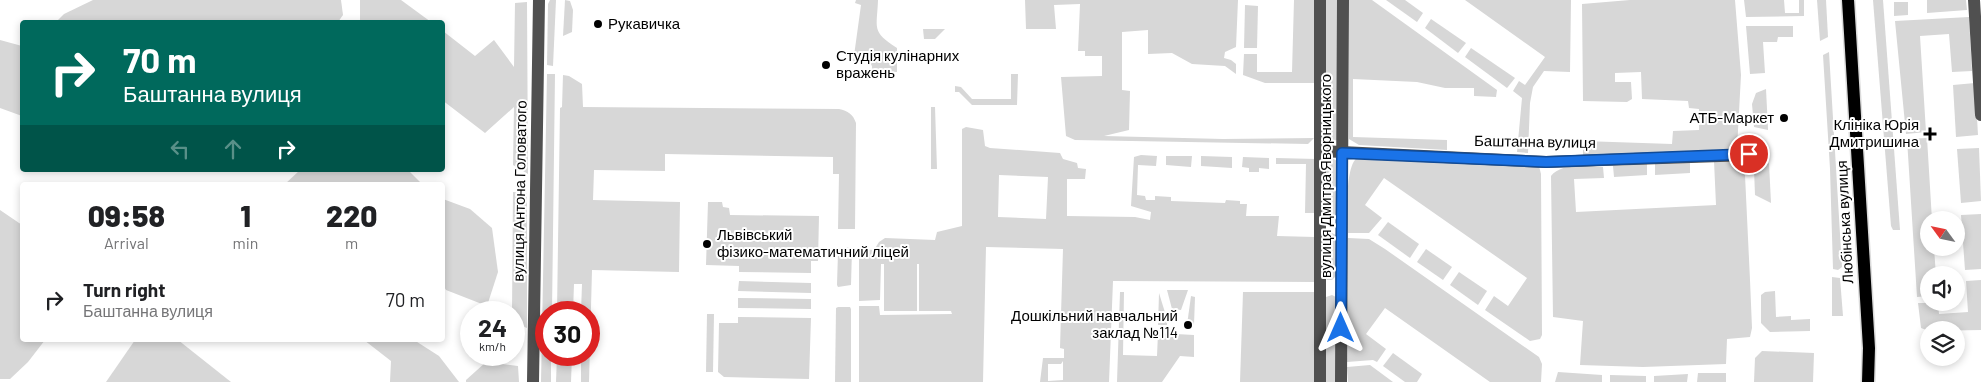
<!DOCTYPE html>
<html lang="en">
<head>
<meta charset="utf-8">
<style>
	body { margin:0; font-family:Barlow,sans-serif; background:#f6f6f6; color:#202124; height:100vh; display:flex; flex-direction:column; font-size:19px; white-space:nowrap }
	* { box-sizing:border-box; margin:0 }
	p { font-size:16px; color:#757577 }
	.icon { flex:none; width:28px; height:28px; fill:none; stroke:currentColor; stroke-width:2; stroke-linecap:round; stroke-linejoin:round }
	.map { position:relative; flex:1; overflow:hidden }
	.drawer { position:absolute; left:20px; top:182px; width:425px; height:160px; display:flex; flex-direction:column; background:#fff; border-radius:5px; box-shadow:0 2px 8px #0003 }
	.drawer>* { flex:none }
	.top-card { position:absolute; left:20px; top:20px; width:425px; height:152px; border-radius:5px; box-shadow:0 2px 8px #0003; background:#00695c; color:#fff; overflow:hidden }
	.needle { width:32px; rotate:303deg }
	.fabs { position:absolute; left:1920px; top:211px; display:grid; gap:10px }
	.fabs a { display:grid; place-items:center; width:45px; height:45px; border-radius:50%; background:#fff; box-shadow:0 2px 8px #0003; font-size:25px }
	.speed { position:absolute; left:460px; top:301px; display:flex; gap:10px; font-size:25px; font-weight:700; text-align:center }
	.speed>* { display:grid; place-content:center; width:65px; height:65px; border-radius:50%; background:#fff; box-shadow:0 2px 8px #0003; line-height:1 }
	.speed small { font-size:12px; font-weight:400 }
	.speed .limit { border:8px solid #d22; background:#fff; color:#111 }
	.pin { position:absolute; display:grid; place-items:center; width:42px; height:42px; color:#fff; margin:-21px; border:2px solid #fff; border-radius:50%; box-shadow:0 1px 5px #0007 }
	.me { position:absolute; width:55px; margin:-28px; rotate:0deg; stroke-linejoin:round; filter:drop-shadow(0 0 4px #0008) }
	.turn { display:flex; align-items:center; gap:18px; height:105px; padding:0 20px; font-size:22px }
	.turn .icon { width:65px; height:65px; stroke-width:2.5 }
	.turn b { display:block; font-size:35px; line-height:42px }
	.lanes { display:flex; align-items:center; height:48px; padding:0 20px; background:#0003; justify-content:center; gap:25px; direction:ltr }
	.lanes .off { opacity:.35 }
	.eta { display:flex; justify-content:space-evenly; align-items:center; height:85px; text-align:center }
	.eta b { font-size:30px; font-weight:800; line-height:35px }
	ul { padding:0; list-style:none }
	li { display:flex; align-items:center; gap:15px; height:65px; padding:0 20px }
	li div { flex:1 }
	li b { display:block; font-size:19px }
	li em { font-style:normal }
	.map>svg:first-child { display:block }
	.green { fill:#d7d7d7; fill-rule:evenodd }
	.lines { fill:none; stroke-linecap:round; stroke-linejoin:round }
	.major-casing { stroke:#dbdbdb; stroke-width:15 }
	.minor { stroke:#505050; stroke-width:12 }
	.major { stroke:#000; stroke-width:12 }
	.route-casing { stroke:#114b97; stroke-width:12 }
	.route { stroke:#1a73e8; stroke-width:9 }
	.poi-dot { fill:#000; stroke:#fff; stroke-width:2 }
	.labels { text-anchor:middle; stroke-width:4; stroke-linejoin:round; paint-order:stroke }
	.poi-label { font-size:15px; fill:#000; stroke:#fff; text-anchor:start }
	.street-label { font-size:15px; fill:#000; stroke:#fff }
</style>
</head>
<body>
<div class="map">
<svg width="1981" height="382" viewBox="0 0 1981 382">
	<rect width="100%" height="100%" fill="#fff"/>
	<g class="green">
		<path d="M93,0H341L343,15L338,22H56L64,14Z"/>
		<path d="M401,0L431,22H360V0Z"/>
		<path d="M550,0H556L553,66L547,65L548,4Z"/>
		<path d="M565,0L570,1L573,10L572,32L563,36Z"/>
		<path d="M856,0H878C877,29 871,31 897,48V72H872V66L863,53L853,63L861,5L855,3Z"/>
		<path d="M1025,0H1238L1236,47L1225,52L1224,58L1231,60L1236,64V74L1225,66L1192,64L1172,53L1148,54V30L1122,32V90L1130,91L1129,130L1104,136L1223,139L1314,138L1308,144L1075,140L1066,136L1061,77L1102,76V56H1085V51H1078L1080,4L1054,5L1056,29H1026Z"/>
		<path d="M1294,0H1314V83H1265L1243,75L1244,54H1257V72H1292Z"/>
		<path d="M1326,0H1338L1337,140L1329,144L1325,139Z"/>
		<path d="M1349,0H1372L1497,90L1496,97L1474,96V88H1445L1417,82L1353,79V137L1447,140V150L1359,145L1349,139Z"/>
		<path d="M1386,0H1405L1423,13L1417,22Z"/>
		<path d="M1465,0H1571L1570,72L1544,71L1533,87L1530,103L1528,153L1517,152L1522,98L1513,91L1519,81L1525,85L1545,57Z"/>
		<path d="M1630,0H1735L1741,75L1737,149L1583,155V141L1672,144L1673,131L1699,130V109L1689,108L1688,101L1642,99L1641,72L1615,73V82H1631L1632,99L1627,102L1583,101L1582,4Z"/>
		<path d="M1744,0H1784L1785,13H1799V0H1804V16L1746,17Z"/>
		<path d="M1817,0H1826L1828,37L1820,41Z"/>
		<path d="M1873,0H1883L1900,230H1893L1891,226Z"/>
		<path d="M1927,0H1966L1967,10L1927,13Z"/>
		<path d="M527,2L528,174L513,165L514,107L485,133L442,100L443,31L475,56L494,40L514,67L515,3Z"/>
		<path d="M1894,2H1908V15L1894,16Z"/>
		<path d="M1245,5L1258,6L1257,48H1244Z"/>
		<path d="M1969,17L1972,71L1952,72L1949,34L1920,36L1926,132L1906,134L1895,21Z"/>
		<path d="M1431,19L1466,43L1458,53L1425,28Z"/>
		<path d="M1746,26H1793V37H1778L1777,42H1763L1765,73L1750,74Z"/>
		<path d="M923,29H945L935,39H924Z"/>
		<path d="M0,40L22,46V116L0,108Z"/>
		<path d="M1471,48L1515,78L1507,88L1465,57Z"/>
		<path d="M1829,52L1842,267L1838,270L1833,269L1830,169L1823,55Z"/>
		<path d="M547,74H555L552,312H546V355H551V382H541Z"/>
		<path d="M1011,74H1018L1017,105H972L959,92H955V86L961,87L972,99H1011Z"/>
		<path d="M563,75L569,76L582,84L583,107L839,109C848,111 853,114 856,123L855,229H838L839,174H833V157L665,154V171L594,170L593,200L680,202L679,272L592,270L589,382H581V355H589V312H581L582,284H574L573,312H557L560,108L562,107Z"/>
		<path d="M1975,83L1978,135L1956,137L1953,85Z"/>
		<path d="M1766,89L1768,129V130L1754,127L1752,104L1756,93Z"/>
		<path d="M931,107H935L937,169H931Z"/>
		<path d="M966,127L983,130L985,146L990,148L1060,153L1063,159L1077,163L1078,168L1086,169L1085,179H1067V216L1135,217L1150,220L1151,212L1131,206L1134,157L1141,155L1157,156L1156,166L1138,165L1137,195L1145,196L1146,200H1155V196L1171,197V201L1225,203L1226,200L1240,201V204H1247L1246,216H1279L1277,236L1315,237V282L1113,281L1109,382H1040L1043,358H1064V349L1060,348L1063,249L986,247L983,382H859V306H879L880,315L952,314L951,311H919V264H917V311H884V264H881L880,300L859,301V255L861,249L874,250L879,242L885,238L935,240L937,232L962,226V129ZM999,175L1048,177L1046,219L998,217ZM1063,361V380L1048,381V364H1061Z"/>
		<path d="M1927,138L1932,220H1929V248H1934L1936,275H1929V296L1917,297L1907,139Z"/>
		<path d="M1979,148L1981,201L1961,203L1957,149Z"/>
		<path d="M1166,156H1192L1191,167L1166,165Z"/>
		<path d="M1201,156L1232,157V168L1201,166Z"/>
		<path d="M1243,157L1269,158V169L1259,168V172H1249V168L1242,167Z"/>
		<path d="M1358,157L1539,166L1541,174L1542,335L1540,339L1530,341L1485,310L1494,296L1508,306L1527,278L1384,178L1365,205L1382,218L1369,233H1348C1348,216 1344,166 1358,157Z"/>
		<path d="M1276,158L1317,159L1316,213H1305L1306,164H1276Z"/>
		<path d="M1332,158L1337,161V216L1333,219H1329L1326,216V162Z"/>
		<path d="M1714,161H1733L1741,165L1745,175L1750,280L1752,328L1750,337L1727,339L1726,364L1643,367L1580,365L1583,321L1553,317L1551,176C1561,162 1588,167 1603,167L1604,178L1574,179L1576,212L1716,205Z"/>
		<path d="M1690,162V173L1655,175V163Z"/>
		<path d="M1769,163L1771,203L1755,195L1754,169Z"/>
		<path d="M1647,164V175L1614,177L1613,166Z"/>
		<path d="M300,170H408L423,185H284Z"/>
		<path d="M513,192L527,193V328L514,323V312H512Z"/>
		<path d="M443,199L470,209L492,228L498,272L487,306L446,290L443,285Z"/>
		<path d="M708,202H722L723,207L729,208L730,215L819,216L818,261H811V273L739,272V266L706,265Z"/>
		<path d="M0,210L22,225V340H45L28,362L10,379H0Z"/>
		<path d="M1981,214V269L1965,270L1961,215Z"/>
		<path d="M1388,222L1419,244L1410,258L1378,235Z"/>
		<path d="M1327,233H1332L1336,235V276L1332,280H1327L1324,276L1325,237Z"/>
		<path d="M1348,238L1369,239L1385,249L1539,357L1542,364L1541,382H1490L1385,308L1366,334L1386,349L1377,362L1373,360L1347,362Z"/>
		<path d="M847,247L852,249L851,285L838,287L837,285L838,252Z"/>
		<path d="M1426,249L1452,267L1443,280L1417,262Z"/>
		<path d="M1459,272L1487,291L1478,305L1450,285Z"/>
		<path d="M1832,277L1840,278L1843,316H1832Z"/>
		<path d="M1981,280V330L1929,331L1921,328L1918,303H1938L1939,314L1968,312L1966,281Z"/>
		<path d="M739,281L811,283V293L738,291Z"/>
		<path d="M1167,290H1188L1181,310L1172,309Z"/>
		<path d="M1775,291L1776,317L1791,316V320L1810,319V331L1770,332L1761,323V295L1765,292Z"/>
		<path d="M1120,292H1124L1123,355L1157,356L1158,333L1194,335V357L1180,356L1162,382H1117Z"/>
		<path d="M1243,292H1315L1314,382H1240Z"/>
		<path d="M1159,293L1167,319V325H1158Z"/>
		<path d="M1332,295L1336,297L1337,382H1324L1326,297Z"/>
		<path d="M1191,296L1195,297L1194,325H1187Z"/>
		<path d="M738,298L811,299V309L738,308Z"/>
		<path d="M838,307H850L851,309V382H835L836,308Z"/>
		<path d="M707,314H714L713,372H706Z"/>
		<path d="M738,317L811,318L809,379L724,377L718,372L719,323H738Z"/>
		<path d="M135,340H178L231,382H106Z"/>
		<path d="M364,340H414L439,356L459,382H390L391,361Z"/>
		<path d="M1762,351L1814,353L1813,382H1754L1755,358Z"/>
		<path d="M1393,353L1422,374L1417,382H1405L1383,366Z"/>
		<path d="M557,355H572L571,382H556Z"/>
		<path d="M486,362L518,366L519,382H466V380Z"/>
		<path d="M1370,365L1393,382H1348L1347,367Z"/>
		<path d="M1558,372L1602,375V382H1555Z"/>
		<path d="M1698,373H1726V382H1697Z"/>
		<path d="M1688,374L1687,382H1654V376Z"/>
		<path d="M1610,375L1646,376V382H1610Z"/>
	</g>
	<g class="lines">
		<g class="major-casing">
			<path id="major" d="M1848,0L1869,348L1868,382"/>
		</g>
		<g class="minor">
			<path d="M1974,0L1981,115"/>
			<path d="M1321,151L1546,162L1749,155"/>
			<path d="M533,382L539,0"/>
			<path d="M1320,382V0"/>
			<path d="M1341,382L1343,0"/>
		</g>
		<use href="#major" class="major"/>
	</g>
	<g class="lines">
		<g class="route-casing">
			<path id="route" d="M1341,328L1342,153L1546,162L1749,154"/>
		</g>
		<use href="#route" class="route"/>
	</g>
	<g class="poi-dot">
		<circle cx="598" cy="24" r="5"/>
		<circle cx="826" cy="65" r="5"/>
		<circle cx="1784" cy="118" r="5"/>
		<path d="M1927.5 126.5h5v5h5v5h-5v5h-5v-5h-5v-5h5z"/>
		<circle cx="707" cy="244" r="5"/>
		<circle cx="1188" cy="325" r="5"/>
	</g>
	<g class="labels">
		<g class="poi-label">
			<text x="608" y="29">Рукавичка</text>
			<text x="836" y="61">Студія кулінарних<tspan x="836" dy="17">вражень</tspan></text>
			<text x="1774" y="123" text-anchor="end">АТБ-Маркет</text>
			<text x="1919" y="130" text-anchor="end">Клініка Юрія<tspan x="1919" dy="17">Дмитришина</tspan></text>
			<text x="717" y="240">Львівський<tspan x="717" dy="17">фізико-математичний ліцей</tspan></text>
			<text x="1178" y="321" text-anchor="end">Дошкільний навчальний<tspan x="1178" dy="17">заклад №114</tspan></text>
		</g>
		<g class="street-label">
			<text transform="translate(1535 142) rotate(1)" y="5">Баштанна вулиця</text>
			<text transform="translate(1326 176) rotate(-90)" y="5">вулиця Дмитра Яворницького</text>
			<text transform="translate(520 191) rotate(-89)" y="5">вулиця Антона Головатого</text>
			<text transform="translate(1845 222) rotate(-93)" y="5">Любінська вулиця</text>
		</g>
	</g>
</svg>
<div class="fabs">
<a><svg class="needle" viewBox="-14 -14 28 28"><path d="M0-13l5 13h-10z" fill="#e53935"/><path d="M0 13l5-13h-10z" fill="#757577"/></svg></a>
<a><svg class="icon" aria-label="sound" viewBox="0 0 24 24"><path d="M4 9h4l5-4v14l-5-4H4zM17 9q2 3 0 6"/></svg></a>
<a><svg class="icon" aria-label="layers" viewBox="0 0 24 24"><path d="M12 4l9 5-9 5-9-5zM3 14l9 5 9-5"/></svg></a>
</div>
<div class="speed"><div>24<small>km/h</small></div><div class="limit">30</div></div>
<div class="pin" style="left:1749px;top:154px;background:#d93025"><svg class="icon" aria-label="arrive" viewBox="0 0 24 24"><path d="M6 21V4h12l-3 4 3 4H6"/></svg></div>
<svg class="me" style="left:1341px;top:328px" viewBox="-20 -20 40 40"><path d="M0-17L14 15 0 8-14 15z" fill="#1a73e8" stroke="#fff" stroke-width="4"/></svg>
<div class="top-card">
<div class="turn"><svg class="icon" aria-label="right" viewBox="0 0 24 24"><path d="M7 20v-9h11M14 6l5 5-5 5"/></svg><div><b>70 m</b>Баштанна вулиця</div></div>
<div class="lanes"><svg class="icon off" aria-label="left" viewBox="0 0 24 24"><path d="M17 20v-9H6M10 6l-5 5 5 5"/></svg><svg class="icon off" aria-label="ahead" viewBox="0 0 24 24"><path d="M12 20V5M6 11l6-6 6 6"/></svg><svg class="icon" aria-label="right" viewBox="0 0 24 24"><path d="M7 20v-9h11M14 6l5 5-5 5"/></svg></div>
</div>
<section class="drawer">
<div class="eta">
<div><b>09:58</b><p>Arrival</p></div>
<div><b>1</b><p>min</p></div>
<div><b>220</b><p>m</p></div>
</div>
<ul>
<li><svg class="icon" aria-label="right" viewBox="0 0 24 24"><path d="M7 20v-9h11M14 6l5 5-5 5"/></svg><div><b>Turn right</b><p>Баштанна вулиця</p></div><em>70 m</em></li>
</ul>
</section>
</div>
</body>
</html>
